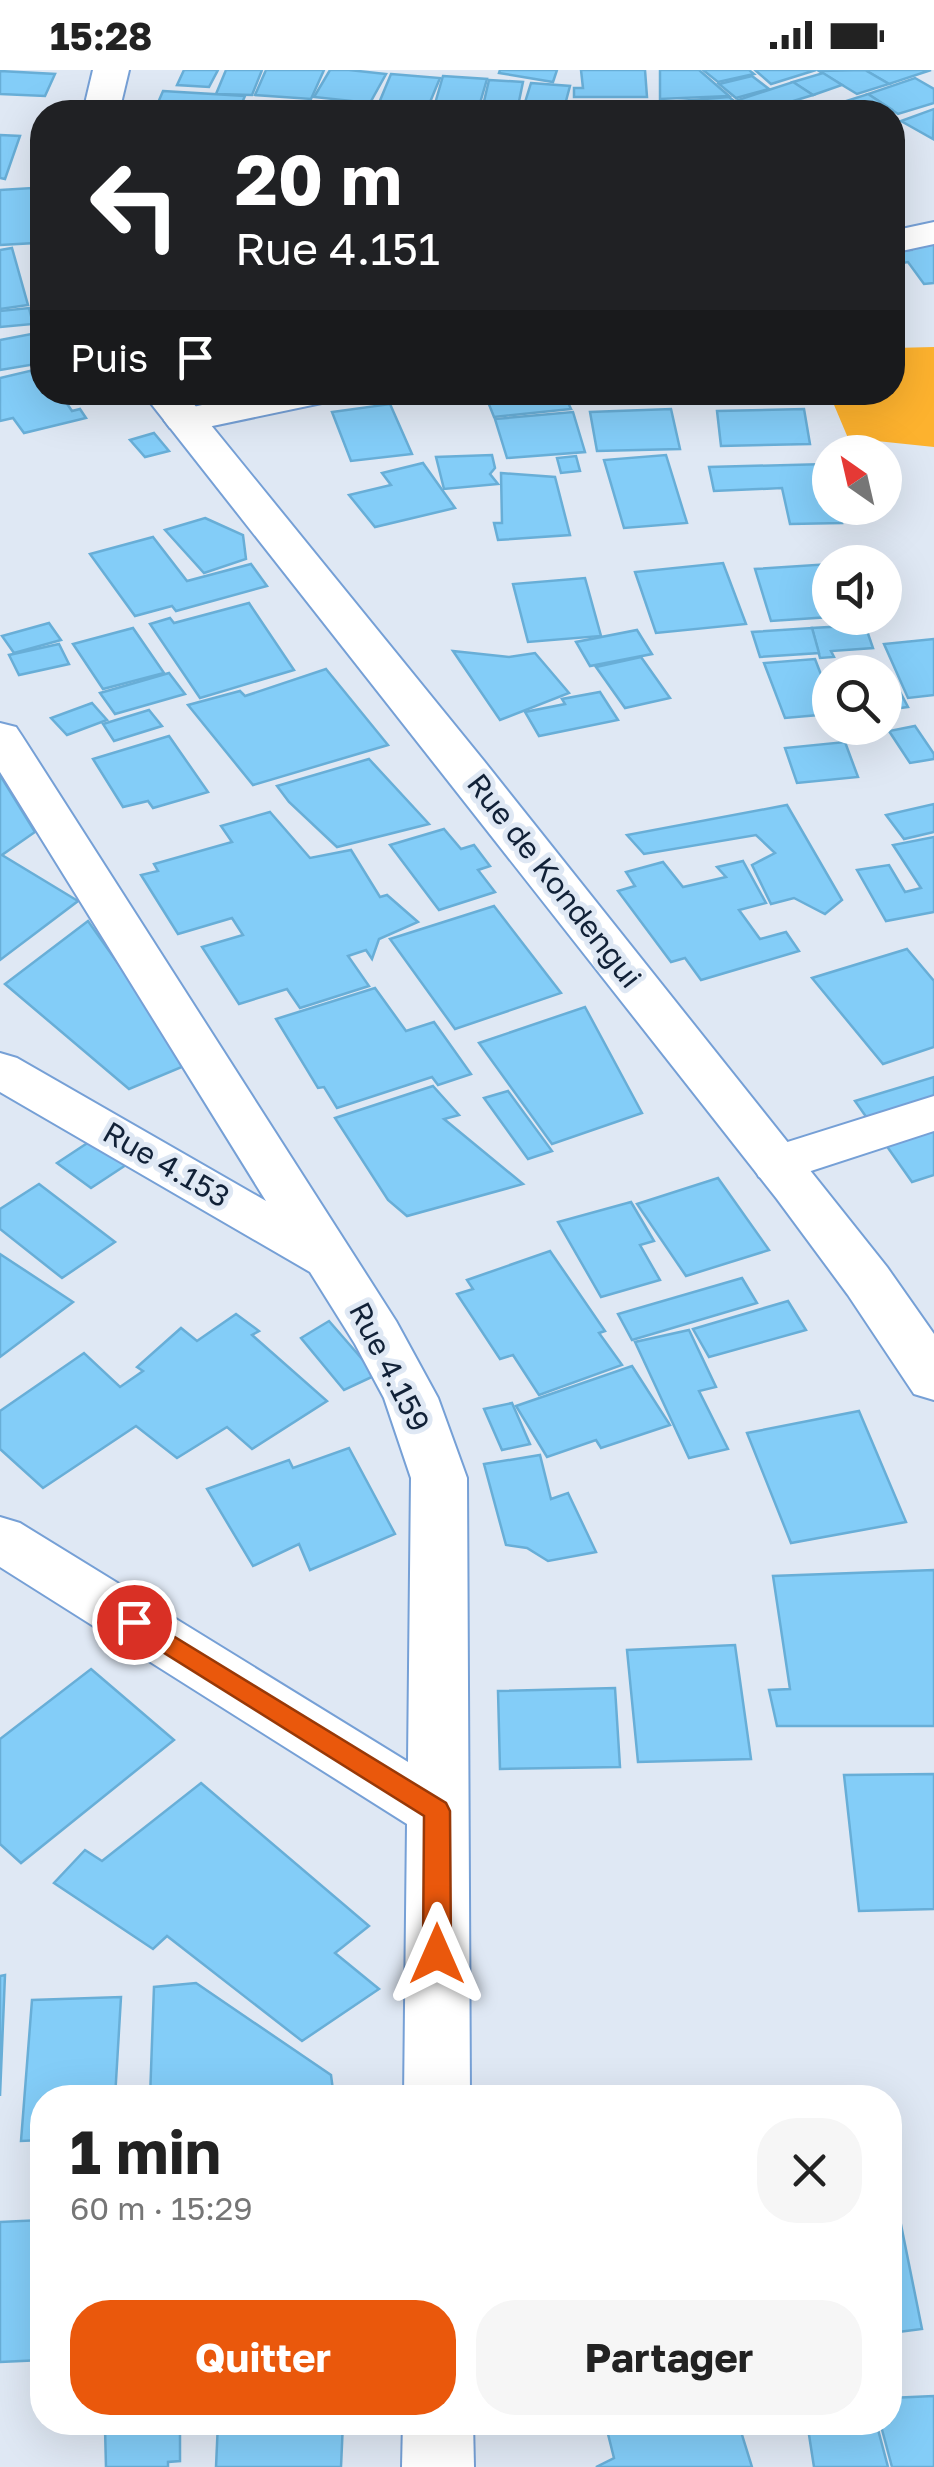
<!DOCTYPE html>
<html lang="fr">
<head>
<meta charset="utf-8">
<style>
	body { margin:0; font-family:"Golos Text",sans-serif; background:#f6f6f6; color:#222; height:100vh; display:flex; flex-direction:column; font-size:38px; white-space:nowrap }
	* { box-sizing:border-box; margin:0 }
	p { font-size:32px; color:#767676 }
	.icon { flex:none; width:55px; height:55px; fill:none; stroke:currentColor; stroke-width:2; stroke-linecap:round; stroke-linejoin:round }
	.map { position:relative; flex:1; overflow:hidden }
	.panel { position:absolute; left:30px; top:2015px; width:872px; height:350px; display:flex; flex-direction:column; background:#fff; border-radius:40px; box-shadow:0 10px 40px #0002 }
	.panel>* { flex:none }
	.banner { position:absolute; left:30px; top:30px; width:875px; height:305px; border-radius:40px; box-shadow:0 10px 40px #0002; background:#202124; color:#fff; overflow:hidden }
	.needle { width:65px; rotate:326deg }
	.buttons { position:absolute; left:812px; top:365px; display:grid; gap:20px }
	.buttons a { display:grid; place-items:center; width:90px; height:90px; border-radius:50%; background:#fff; box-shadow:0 10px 40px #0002; font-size:50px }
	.pin { position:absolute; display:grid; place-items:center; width:85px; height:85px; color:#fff; margin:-42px; border:5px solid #fff; border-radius:50%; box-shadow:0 2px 10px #0007 }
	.me { position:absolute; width:110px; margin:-55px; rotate:0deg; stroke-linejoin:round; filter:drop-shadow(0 0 8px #0008) }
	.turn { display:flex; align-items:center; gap:35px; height:210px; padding:0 40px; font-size:45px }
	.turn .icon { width:130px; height:130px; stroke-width:2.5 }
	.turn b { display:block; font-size:70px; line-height:85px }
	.then { display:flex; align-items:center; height:95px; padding:0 40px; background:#0003; gap:20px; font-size:38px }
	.round { display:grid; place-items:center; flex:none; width:105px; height:105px; border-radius:40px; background:#f6f6f6 }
	.head { display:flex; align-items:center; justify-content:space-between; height:170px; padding:0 40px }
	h1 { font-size:60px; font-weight:700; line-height:75px }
	.action { display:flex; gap:20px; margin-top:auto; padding:20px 40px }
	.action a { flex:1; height:115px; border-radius:40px; background:#ea580c; color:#fff; font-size:40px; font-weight:700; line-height:115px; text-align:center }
	.action a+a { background:#f6f6f6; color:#222 }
	.status { display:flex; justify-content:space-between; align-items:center; height:70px; padding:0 50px; background:#fff; direction:ltr }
	.status svg { height:28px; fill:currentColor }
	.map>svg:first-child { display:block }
	.green { fill:#fdb22e }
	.building { fill:#83cdf8; stroke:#68aed7; stroke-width:2.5 }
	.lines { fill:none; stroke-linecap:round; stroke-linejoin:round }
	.minor-casing { stroke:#76a0d6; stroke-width:4 }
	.secondary-casing { stroke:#76a0d6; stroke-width:4 }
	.minor { fill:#fff; fill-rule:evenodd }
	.secondary { fill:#fff; fill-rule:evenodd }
	.route { fill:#ea580c; stroke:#983908; stroke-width:2.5 }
	.labels { text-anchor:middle; stroke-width:10; stroke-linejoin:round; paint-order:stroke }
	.street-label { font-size:30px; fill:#112137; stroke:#dfe8f4 }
</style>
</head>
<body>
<div class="status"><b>15:28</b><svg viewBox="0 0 49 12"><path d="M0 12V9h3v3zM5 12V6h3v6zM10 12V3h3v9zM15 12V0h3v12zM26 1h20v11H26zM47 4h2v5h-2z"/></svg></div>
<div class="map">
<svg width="934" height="2397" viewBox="0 0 934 2397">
	<rect width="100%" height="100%" fill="#dfe8f4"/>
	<path class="green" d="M934,277V377L848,368L829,323L892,322L893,278Z"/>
	<g class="building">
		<path d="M184,0H218L209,17L177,15Z"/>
		<path d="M226,0H262L252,25L216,24Z"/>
		<path d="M266,0H324L311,29L255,25Z"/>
		<path d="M330,0H349L386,4L370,33L314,27Z"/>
		<path d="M500,0H557L553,12L499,3Z"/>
		<path d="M581,0H645L647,27H574V18H583Z"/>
		<path d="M660,0H699L729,26L660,29Z"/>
		<path d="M703,0H749L754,4L718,12Z"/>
		<path d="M755,0H816L771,14Z"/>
		<path d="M865,0H931L889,14Z"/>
		<path d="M865,0L889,14L857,24L819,1Z"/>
		<path d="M0,1L55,4L45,26L0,24Z"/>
		<path d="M823,3L842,15L813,25L793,12Z"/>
		<path d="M391,4L440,8L428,37L379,33Z"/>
		<path d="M443,6L487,9L478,40L434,37Z"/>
		<path d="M752,6L769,19L736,28L719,14Z"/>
		<path d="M915,8L934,19V33L898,44L868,24Z"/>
		<path d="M489,10L523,12L517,41L482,40Z"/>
		<path d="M793,12L813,25L757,42L738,30Z"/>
		<path d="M531,13L570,16L566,31L599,33L597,42H522Z"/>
		<path d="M163,21L245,26L238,42H154Z"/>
		<path d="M868,24L891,39L880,42H812Z"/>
		<path d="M729,27L748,42H644L643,34Z"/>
		<path d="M246,32L278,34L275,42H242Z"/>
		<path d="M934,39L933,69L901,51Z"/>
		<path d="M0,65L20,66L5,109L0,108Z"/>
		<path d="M32,118L35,173L0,175V120Z"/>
		<path d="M934,174V213L924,214L908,192L896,194L892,187V182L911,180L909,177Z"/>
		<path d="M12,178L28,235L0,239V180Z"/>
		<path d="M29,238L33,254L0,257V241Z"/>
		<path d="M42,262V293L0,300V270Z"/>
		<path d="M42,298V322H59L72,341L80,339L86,348L24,363L13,348L0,351V308Z"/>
		<path d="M484,322H563L571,339L494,347Z"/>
		<path d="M390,334L412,384L351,391L332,342Z"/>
		<path d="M671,339L680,379L597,381L590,342Z"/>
		<path d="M804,339L810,374L721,376L717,341Z"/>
		<path d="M573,342L585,382L507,388L495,349Z"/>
		<path d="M154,363L169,381L145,387L130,370Z"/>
		<path d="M492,385L495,398L490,404L498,414L444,419L436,387Z"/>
		<path d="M666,385L687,453L624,458L604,390Z"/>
		<path d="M576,386L580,401L561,403L557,388Z"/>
		<path d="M423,393L455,438L375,457L349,425L391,415L382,403Z"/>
		<path d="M826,394L830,438H838L842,453L790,454L782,418L714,421L709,397Z"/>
		<path d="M501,403L555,407L570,465L498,470L494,453H502Z"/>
		<path d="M205,448L243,465L246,489L204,503L165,460Z"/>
		<path d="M153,467L187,511L251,494L267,516L176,541L172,536L135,546L90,484Z"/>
		<path d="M723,493L746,554L656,563L635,502Z"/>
		<path d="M830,494V547L771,551L755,499Z"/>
		<path d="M585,508L601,566L528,572L513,514Z"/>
		<path d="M249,533L294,600L200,628L150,554L170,548L174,553Z"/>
		<path d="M49,553L61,570L14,583L2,566Z"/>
		<path d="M865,555L873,578L831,581L834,587L820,588L812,558Z"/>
		<path d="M133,558L164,603L103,619L73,574Z"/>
		<path d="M812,558L819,583L760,587L752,562Z"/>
		<path d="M637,560L652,584L590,596L576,572Z"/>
		<path d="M934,569V625L908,628L884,574Z"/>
		<path d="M59,574L69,594L19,605L9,585Z"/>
		<path d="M453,581L509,587L535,583L569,623L500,650Z"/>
		<path d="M641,587L670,628L625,638L596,597Z"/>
		<path d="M815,589L830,628V644L785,648L764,593Z"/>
		<path d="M326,599L388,675L253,715L188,635L240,621L245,626Z"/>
		<path d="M169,603L185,624L115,644L100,623Z"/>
		<path d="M898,618L908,637L885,640V619Z"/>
		<path d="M600,622L618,650L539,666L525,642L565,634L562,629Z"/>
		<path d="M92,633L107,650L67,665L51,648Z"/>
		<path d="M149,640L162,656L114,671L103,654Z"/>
		<path d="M915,656L934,684V689L910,693L889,661Z"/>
		<path d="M169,666L208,722L153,738L148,731L123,737L93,689Z"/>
		<path d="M845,672L858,707L797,713L785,678Z"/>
		<path d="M369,689L429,754L337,777L289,732L277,716Z"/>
		<path d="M0,705L35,762L2,785L78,831L0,890Z"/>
		<path d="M934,734V762L904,769L886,745Z"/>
		<path d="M787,735L842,830L825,844L794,828L771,834L752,795L775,783L756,765L644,784L627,765Z"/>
		<path d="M270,742L310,788L351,780L380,827L387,825L418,852L379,869L372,889L366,880L348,886L369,916L300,938L287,919L239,934L202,877L243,865L232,848L178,864L141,805L158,801L154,794L232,772L221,756Z"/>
		<path d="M444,759L461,779L474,775L490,796L478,800L495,822L439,840L390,775Z"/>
		<path d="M934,767V842L886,851L857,800L889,795L905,822L921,818L893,775Z"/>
		<path d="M743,791L766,833L739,840L760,869L786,862L799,881L701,910L685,888L671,892L618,821L635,816L626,802L663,792L683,817L726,807L717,797Z"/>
		<path d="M494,836L561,923L455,959L390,869Z"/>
		<path d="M88,851L189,994L129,1019L5,914Z"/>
		<path d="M907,879L934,911V977L883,994L812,908Z"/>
		<path d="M375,918L406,961L434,952L471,1004L438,1015L432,1007L337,1038L324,1017L318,1018L276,949Z"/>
		<path d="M585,937L642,1043L552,1074L479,973Z"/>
		<path d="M934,1007V1105L912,1112L855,1031Z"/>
		<path d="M433,1016L459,1045L444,1049L523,1114L407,1146L388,1130L335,1048Z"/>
		<path d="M508,1021L552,1081L528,1089L484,1028Z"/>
		<path d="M95,1068L129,1093L91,1118L57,1093Z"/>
		<path d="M718,1108L769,1180L686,1206L637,1134Z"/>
		<path d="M39,1114L115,1172L62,1208L0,1159V1139Z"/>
		<path d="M631,1132L654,1171L640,1175L660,1210L601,1227L558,1152Z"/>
		<path d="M550,1181L605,1261L599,1263L622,1295L539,1325L513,1285L500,1289L457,1224L473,1219L467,1210Z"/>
		<path d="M0,1184L73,1232L0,1287Z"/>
		<path d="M742,1208L757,1233L632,1270L618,1244Z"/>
		<path d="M788,1231L806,1260L709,1287L693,1259Z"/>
		<path d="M236,1244L259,1261L252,1265L327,1331L252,1379L227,1357L177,1388L136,1356L43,1418L0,1379V1341L84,1283L120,1317L143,1301L137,1297L181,1258L197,1271Z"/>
		<path d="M329,1251L376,1305L344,1320L301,1268Z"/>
		<path d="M689,1260L716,1317L699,1321L728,1379L689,1388L635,1272Z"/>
		<path d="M632,1296L670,1355L601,1378L596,1370L547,1387L516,1336Z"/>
		<path d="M512,1333L530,1374L502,1380L484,1339Z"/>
		<path d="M859,1341L906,1452L791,1473L747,1363Z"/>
		<path d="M349,1378L395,1464L310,1500L299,1474L253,1496L207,1419L289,1390L293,1398Z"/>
		<path d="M540,1385L551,1429L568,1423L596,1482L548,1491L527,1478L506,1475L484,1394Z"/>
		<path d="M934,1500V1656H777L769,1620L790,1619L773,1506Z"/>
		<path d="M735,1575L751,1689L638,1692L627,1580Z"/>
		<path d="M91,1599L174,1670L21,1793L0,1774V1669Z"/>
		<path d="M615,1618L620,1697L500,1699L498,1621Z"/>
		<path d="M934,1704V1839L859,1841L844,1705Z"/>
		<path d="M201,1713L369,1856L335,1883L379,1919L302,1971L167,1866L153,1879L54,1813L85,1780L102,1791Z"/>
		<path d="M5,1905L0,2026V1906Z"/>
		<path d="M196,1913L331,2005L334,2028H150L154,1917Z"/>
		<path d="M121,1927L115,2028H42V2070L21,2071L32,1930Z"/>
		<path d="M890,2100L922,2259L890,2263Z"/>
		<path d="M42,2150V2290L0,2292V2152Z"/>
		<path d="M934,2326V2397H892L880,2352H890V2328Z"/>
		<path d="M64,2352H180V2391L168,2392V2397H106L105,2358L63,2360Z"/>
		<path d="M218,2352H343L341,2397H216Z"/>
		<path d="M605,2352H738L752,2397H596L614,2388Z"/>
		<path d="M807,2352H876L888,2397H814Z"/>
	</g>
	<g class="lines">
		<g class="minor-casing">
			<g id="minor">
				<path d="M934,152V174L892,183V161Z"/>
				<path d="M262,322H341L336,330L184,362L170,358L164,350L170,342Z"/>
				<path d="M0,653L16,657L22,666L396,1251L438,1328L467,1408L470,2028H404L407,1754L0,1497V1447L20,1453L408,1692L411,1408L384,1328L355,1274L310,1202L0,1022V983L17,988L266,1131L0,702Z"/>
				<path d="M934,1026V1061L777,1112L759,1107L752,1094L759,1081Z"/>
				<path d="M403,2352H473L474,2397H402Z"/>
			</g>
		</g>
		<g class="secondary-casing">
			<g id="secondary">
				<path d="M93,0H129L119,42H83Z"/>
				<path d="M142,322H184L484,691L887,1197L934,1264V1330L914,1324L848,1225L777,1129Z"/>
			</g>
		</g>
		<use href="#minor" class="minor"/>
		<use href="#secondary" class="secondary"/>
	</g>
	<path class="route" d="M134,1542L446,1733L450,1741L451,1884L447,1893L437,1896L427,1893L423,1884L424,1746L126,1559L122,1552L126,1545Z"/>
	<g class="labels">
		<g class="street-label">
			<text transform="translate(554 811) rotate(52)" y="10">Rue de Kondengui</text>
			<text transform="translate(166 1095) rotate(30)" y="10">Rue 4.153</text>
			<text transform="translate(389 1297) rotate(63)" y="10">Rue 4.159</text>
		</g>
	</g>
</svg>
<div class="buttons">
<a><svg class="needle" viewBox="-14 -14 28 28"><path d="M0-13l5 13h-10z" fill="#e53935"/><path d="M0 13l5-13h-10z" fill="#767676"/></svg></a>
<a><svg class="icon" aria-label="sound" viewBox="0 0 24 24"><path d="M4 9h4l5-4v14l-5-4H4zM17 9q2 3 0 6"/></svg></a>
<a><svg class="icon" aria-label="search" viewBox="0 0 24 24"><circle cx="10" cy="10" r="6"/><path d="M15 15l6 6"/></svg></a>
</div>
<div class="pin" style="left:134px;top:1552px;background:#d93025"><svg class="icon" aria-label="arrive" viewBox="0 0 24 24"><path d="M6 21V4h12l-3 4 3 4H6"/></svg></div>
<svg class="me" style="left:437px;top:1884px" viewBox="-20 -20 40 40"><path d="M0-17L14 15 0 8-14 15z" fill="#ea580c" stroke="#fff" stroke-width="4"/></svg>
<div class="banner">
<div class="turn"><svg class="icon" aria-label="left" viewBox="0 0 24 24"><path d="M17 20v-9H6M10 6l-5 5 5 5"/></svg><div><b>20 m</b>Rue 4.151</div></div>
<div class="then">Puis<svg class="icon" aria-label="arrive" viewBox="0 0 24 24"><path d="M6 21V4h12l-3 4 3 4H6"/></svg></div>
</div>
<section class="panel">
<div class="head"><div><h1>1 min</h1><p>60 m · 15:29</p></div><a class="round"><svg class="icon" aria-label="close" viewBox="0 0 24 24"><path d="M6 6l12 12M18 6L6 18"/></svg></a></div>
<div class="action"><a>Quitter</a><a>Partager</a></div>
</section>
</div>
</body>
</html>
